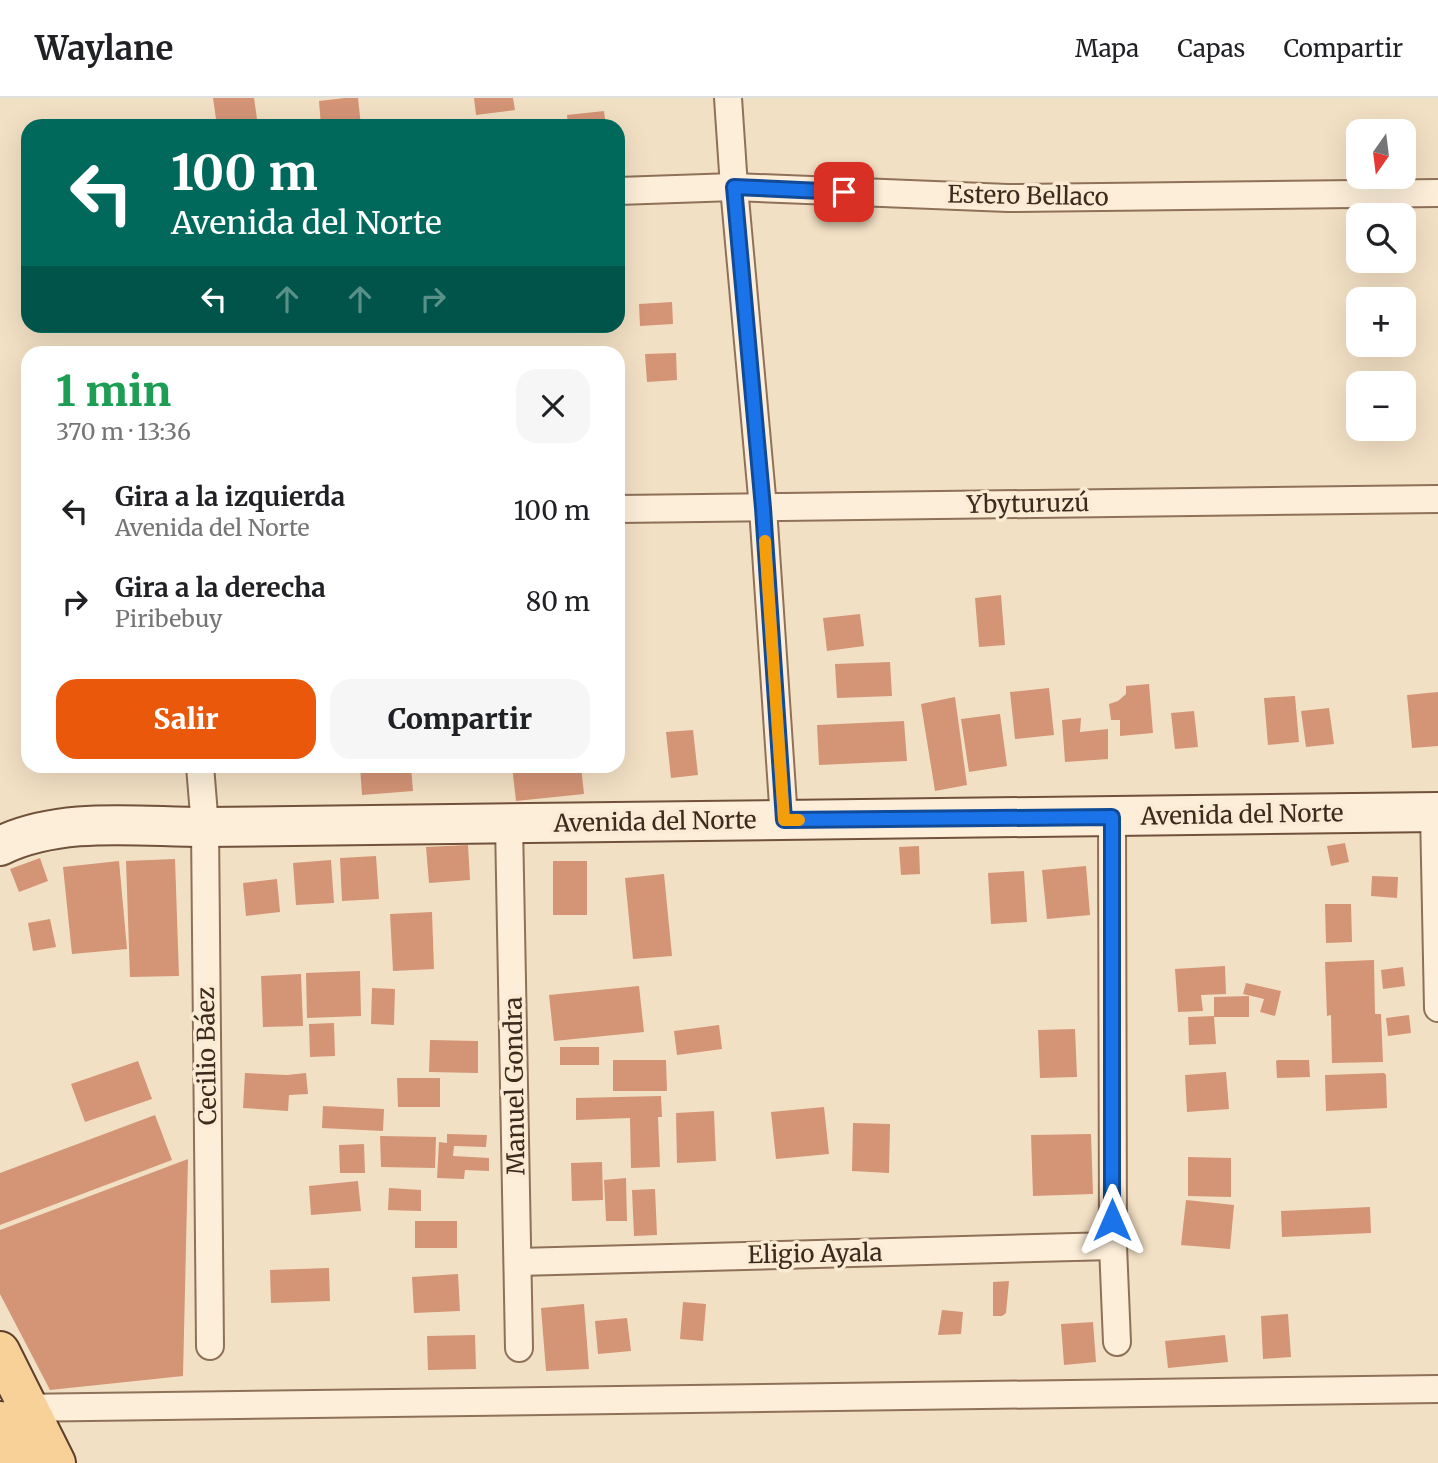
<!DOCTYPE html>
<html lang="es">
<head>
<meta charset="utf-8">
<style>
	body { margin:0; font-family:Merriweather,serif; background:#f6f6f6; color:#202124; height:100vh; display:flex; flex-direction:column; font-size:26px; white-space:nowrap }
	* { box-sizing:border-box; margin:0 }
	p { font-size:23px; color:#757577 }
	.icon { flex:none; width:38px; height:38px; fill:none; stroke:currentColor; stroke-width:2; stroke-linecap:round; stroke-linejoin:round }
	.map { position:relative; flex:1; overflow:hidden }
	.drawer { position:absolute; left:21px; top:248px; width:604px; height:427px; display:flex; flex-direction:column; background:#fff; border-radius:21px; box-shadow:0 7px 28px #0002 }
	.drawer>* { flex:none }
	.top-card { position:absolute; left:21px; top:21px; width:604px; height:214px; border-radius:21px; box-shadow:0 7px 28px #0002; background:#00695c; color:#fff; overflow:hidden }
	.needle { width:46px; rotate:194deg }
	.tools { position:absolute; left:1346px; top:21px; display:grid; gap:14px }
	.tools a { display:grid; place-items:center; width:70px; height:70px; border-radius:14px; background:#fff; box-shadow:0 7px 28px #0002; font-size:35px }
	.pin { position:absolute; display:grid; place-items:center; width:60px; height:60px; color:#fff; margin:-30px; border-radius:14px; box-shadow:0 4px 10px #0006 }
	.me { position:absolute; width:77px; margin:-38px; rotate:0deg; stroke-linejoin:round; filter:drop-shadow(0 0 5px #0008) }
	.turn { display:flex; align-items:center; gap:24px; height:147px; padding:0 35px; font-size:32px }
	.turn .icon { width:91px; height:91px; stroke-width:2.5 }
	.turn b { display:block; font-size:49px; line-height:60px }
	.lanes { display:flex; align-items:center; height:66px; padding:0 35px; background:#0003; justify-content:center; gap:35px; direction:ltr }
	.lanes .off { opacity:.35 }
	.round { display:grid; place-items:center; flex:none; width:74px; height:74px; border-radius:21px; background:#f6f6f6 }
	.headline { display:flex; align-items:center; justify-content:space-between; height:119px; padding:0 35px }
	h1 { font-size:42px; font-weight:800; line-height:52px; color:#1e9e55 }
	.action { display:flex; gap:14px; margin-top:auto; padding:14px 35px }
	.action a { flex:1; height:80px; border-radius:21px; background:#ea580c; color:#fff; font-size:28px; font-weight:800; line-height:80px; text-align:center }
	.action a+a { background:#f6f6f6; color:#202124 }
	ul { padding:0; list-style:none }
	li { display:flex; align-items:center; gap:21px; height:91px; padding:0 35px }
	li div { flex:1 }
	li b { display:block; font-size:26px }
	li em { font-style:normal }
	header { display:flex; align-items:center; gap:42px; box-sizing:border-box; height:98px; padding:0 35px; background:#fff; border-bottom:2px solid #e0e0e0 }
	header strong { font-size:33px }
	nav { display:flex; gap:38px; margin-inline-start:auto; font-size:24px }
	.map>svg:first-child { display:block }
	.building { fill:#d49476 }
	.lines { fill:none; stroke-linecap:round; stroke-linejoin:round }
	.street-casing { stroke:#8f7058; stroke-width:30 }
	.secondary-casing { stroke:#71513b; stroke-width:42 }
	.primary-casing { stroke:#5d3e2d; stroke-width:42 }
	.street { stroke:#fceed8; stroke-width:26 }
	.secondary { stroke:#fceed8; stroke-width:38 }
	.primary { stroke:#f8d199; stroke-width:38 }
	.route-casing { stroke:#114b97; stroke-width:18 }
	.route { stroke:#1a73e8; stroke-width:12 }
	.slow { stroke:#f59e0b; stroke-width:12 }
	.labels { text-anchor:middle; stroke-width:7; stroke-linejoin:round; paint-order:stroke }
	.street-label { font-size:24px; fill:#3e2a1d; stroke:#f9ebd4 }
</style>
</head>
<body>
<header>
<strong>Waylane</strong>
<nav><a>Mapa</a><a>Capas</a><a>Compartir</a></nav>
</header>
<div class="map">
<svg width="1438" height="1365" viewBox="0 0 1438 1365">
	<rect width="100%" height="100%" fill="#f2e0c4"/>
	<g class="building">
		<path d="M213,0H254L258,28H217Z"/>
		<path d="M345,0H358L361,28H321L319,3Z"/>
		<path d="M474,0H513L515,12L476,17Z"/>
		<path d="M604,13L606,28H568L567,17Z"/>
		<path d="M672,204L673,226L640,228L639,206Z"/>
		<path d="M676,255L677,282L647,284L645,256Z"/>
		<path d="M1001,497L1005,547L979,549L975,500Z"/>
		<path d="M860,516L864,548L827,553L823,520Z"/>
		<path d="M890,564L892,598L837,600L835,566Z"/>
		<path d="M1149,586L1153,635L1120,638V622H1111L1109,606L1118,603L1126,596V588Z"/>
		<path d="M1049,590L1054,637L1015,641L1010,594Z"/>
		<path d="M1438,594V648L1412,650L1407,597Z"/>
		<path d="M1295,598L1299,644L1268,647L1264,600Z"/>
		<path d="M955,599L967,687L935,693L921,606Z"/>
		<path d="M1329,610L1334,646L1306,649L1301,613Z"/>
		<path d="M1194,613L1198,649L1175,651L1171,615Z"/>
		<path d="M1000,616L1007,668L969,674L961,621Z"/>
		<path d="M1081,620L1080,634L1108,631V661L1065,664L1062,622Z"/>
		<path d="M904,623L907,663L819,667L817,627Z"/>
		<path d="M693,632L698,677L671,680L666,634Z"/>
		<path d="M360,668H411L413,693L362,697Z"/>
		<path d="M512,668H581L584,696L516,703Z"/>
		<path d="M1345,745L1349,764L1331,768L1327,748Z"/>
		<path d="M468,747L470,782L429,785L426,749Z"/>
		<path d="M919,748L920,776L901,777L899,749Z"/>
		<path d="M376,758L379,801L342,803L340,760Z"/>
		<path d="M40,760L48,783L19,794L10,771Z"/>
		<path d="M175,761L179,878L130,879L126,763Z"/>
		<path d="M331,762L334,805L296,807L293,765Z"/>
		<path d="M119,763L127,851L72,856L63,769Z"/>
		<rect x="553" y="763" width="34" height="54"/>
		<path d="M1086,768L1090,817L1047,821L1042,772Z"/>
		<path d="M1024,773L1027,824L991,826L988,775Z"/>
		<path d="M664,776L672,858L633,861L625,780Z"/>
		<path d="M1372,778L1398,779L1397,800L1371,798Z"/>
		<path d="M277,781L280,814L246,818L243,785Z"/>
		<path d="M1325,806H1351L1352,844L1326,845Z"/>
		<path d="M432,814L434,871L393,873L390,816Z"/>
		<path d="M50,821L56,849L33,853L28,825Z"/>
		<path d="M1374,862L1375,916H1381L1383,964L1332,965L1331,917L1327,918L1325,864Z"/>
		<path d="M1225,868L1226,896L1201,897L1203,913L1178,914L1175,871Z"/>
		<path d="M1403,869L1405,888L1383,891L1381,872Z"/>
		<path d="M360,873L361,918L307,920L306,875Z"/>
		<path d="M301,876L303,928L263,929L261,878Z"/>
		<path d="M1246,885L1281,893L1275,918L1260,914L1264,901L1243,896Z"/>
		<path d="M639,888L644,934L554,943L549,897Z"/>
		<path d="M372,890L395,891L394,927L371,926Z"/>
		<path d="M1249,898V919H1214L1216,946L1189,947L1188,919L1214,918V899Z"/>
		<path d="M1409,917L1411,935L1388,938L1386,920Z"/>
		<path d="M334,925L335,958L310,959L309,926Z"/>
		<path d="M719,927L722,951L677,957L674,933Z"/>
		<path d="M1075,931L1077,979L1040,980L1038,932Z"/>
		<path d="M430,942L478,943V975L429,974Z"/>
		<rect x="560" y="949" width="39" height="18"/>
		<path d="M613,962H666L667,993H613Z"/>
		<path d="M1278,962H1309L1310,979L1277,980L1276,963Z"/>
		<path d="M138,963L152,1001L85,1024L71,986Z"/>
		<path d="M1226,974L1229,1011L1187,1014L1185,977Z"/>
		<path d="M245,975L287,977L306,975L308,996L289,997L288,1013L243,1010Z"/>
		<path d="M1384,975L1386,977L1387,1010L1326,1013L1325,977Z"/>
		<path d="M397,980H440V1009H398Z"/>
		<path d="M661,998L662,1019H658L660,1069L631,1070L630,1020L576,1022V1000Z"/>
		<path d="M323,1008L384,1011L383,1033L322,1030Z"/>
		<path d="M824,1009L829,1056L776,1061L771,1014Z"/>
		<path d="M714,1013L716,1063L677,1065L676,1015Z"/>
		<path d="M155,1017L172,1062L0,1127V1075Z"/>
		<path d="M853,1025L890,1026L889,1075L852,1073Z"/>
		<path d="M447,1036L487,1037L486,1049L454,1048L453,1058L489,1060V1073L465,1072L464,1081L437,1080L439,1044L447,1045Z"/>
		<path d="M1091,1036L1093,1096L1033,1098L1031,1037Z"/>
		<path d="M380,1038L436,1039L435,1070L381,1069Z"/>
		<path d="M364,1046L365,1075H340L339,1047Z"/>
		<path d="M1188,1059L1231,1060V1099L1188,1098Z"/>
		<path d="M188,1061L183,1278L50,1292L0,1196V1132Z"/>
		<path d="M602,1064L603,1102L572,1103L571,1065Z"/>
		<path d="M626,1080L627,1123H606L604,1082Z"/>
		<path d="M358,1083L361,1113L311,1117L309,1088Z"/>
		<path d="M389,1090L421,1092V1113L388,1112Z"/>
		<path d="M655,1091L657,1137L634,1138L632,1092Z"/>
		<path d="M1186,1102L1234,1107L1230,1151L1181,1147Z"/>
		<path d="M1370,1109L1371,1135L1282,1139L1281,1113Z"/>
		<rect x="415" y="1123" width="42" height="27"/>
		<path d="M329,1170L330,1203L271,1205L270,1172Z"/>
		<path d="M458,1176L460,1213L414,1215L412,1179Z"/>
		<path d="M1009,1183L1006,1215L1002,1218H993V1184Z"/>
		<path d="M683,1204L706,1206L703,1243L680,1241Z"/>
		<path d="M584,1206L589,1271L546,1273L541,1210Z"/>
		<path d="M942,1212L963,1214L961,1236L938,1237Z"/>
		<path d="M1288,1216L1291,1259L1263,1261L1261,1218Z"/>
		<path d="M627,1220L631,1253L598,1256L595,1223Z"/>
		<path d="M1093,1224L1096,1264L1064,1267L1061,1226Z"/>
		<path d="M475,1237L476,1271L428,1272L427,1238Z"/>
		<path d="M1225,1237L1228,1264L1168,1270L1165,1243Z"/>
	</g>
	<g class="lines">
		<g class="street-casing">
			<g id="street">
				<path d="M728,0L734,89L763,410L784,722"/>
				<path d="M618,93L734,89L1008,100L1438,95"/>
				<path d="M618,411L1438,401"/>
				<path d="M200,668L205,729L210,1248"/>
				<path d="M1434,714L1438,910"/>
				<path d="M1112,719L1113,1148L1117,1244"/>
				<path d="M509,726L519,1250"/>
				<path d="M518,1164L1113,1148"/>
				<path d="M16,1310L1438,1291"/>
			</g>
		</g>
		<g class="secondary-casing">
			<path id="secondary" d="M0,748C62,718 138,729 205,729L1438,714"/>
		</g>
		<g class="primary-casing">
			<g id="primary">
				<path d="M0,1253L56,1365"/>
				<path d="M0,1323L21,1365"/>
			</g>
		</g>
		<use href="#street" class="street"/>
		<use href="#secondary" class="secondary"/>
		<use href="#primary" class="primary"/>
	</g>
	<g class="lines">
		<g class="route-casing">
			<path id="route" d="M844,94L734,89L763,410L784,722L1112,719V1122"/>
		</g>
		<use href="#route" class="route"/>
		<path class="slow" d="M765,443L784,722H799"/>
	</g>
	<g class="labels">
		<g class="street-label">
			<text transform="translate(1028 98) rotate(1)" y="8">Estero Bellaco</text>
			<text transform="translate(1028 406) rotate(-1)" y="8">Ybyturuzú</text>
			<text transform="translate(1242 717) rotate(-1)" y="8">Avenida del Norte</text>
			<text transform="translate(655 724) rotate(-1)" y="8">Avenida del Norte</text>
			<text transform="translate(207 958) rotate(-91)" y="8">Cecilio Báez</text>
			<text transform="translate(515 988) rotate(-91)" y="8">Manuel Gondra</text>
			<text transform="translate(815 1156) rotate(-1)" y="8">Eligio Ayala</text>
		</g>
	</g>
</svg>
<div class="tools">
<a><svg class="needle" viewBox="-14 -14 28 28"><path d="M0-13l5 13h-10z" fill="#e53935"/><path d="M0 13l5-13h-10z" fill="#757577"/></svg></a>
<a><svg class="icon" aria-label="search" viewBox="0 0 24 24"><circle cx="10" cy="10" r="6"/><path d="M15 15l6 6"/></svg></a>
<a>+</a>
<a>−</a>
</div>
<div class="pin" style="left:844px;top:94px;background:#d93025"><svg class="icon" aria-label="arrive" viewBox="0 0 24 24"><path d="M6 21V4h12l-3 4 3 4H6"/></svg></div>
<svg class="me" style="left:1112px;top:1122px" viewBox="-20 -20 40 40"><path d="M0-17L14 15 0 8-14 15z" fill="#1a73e8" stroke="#fff" stroke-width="4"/></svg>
<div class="top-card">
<div class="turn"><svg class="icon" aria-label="left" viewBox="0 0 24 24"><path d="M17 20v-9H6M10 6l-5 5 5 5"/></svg><div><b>100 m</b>Avenida del Norte</div></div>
<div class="lanes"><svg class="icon" aria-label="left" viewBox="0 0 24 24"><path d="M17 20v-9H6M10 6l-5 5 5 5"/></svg><svg class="icon off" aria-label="ahead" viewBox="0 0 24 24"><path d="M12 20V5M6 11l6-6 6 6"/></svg><svg class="icon off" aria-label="ahead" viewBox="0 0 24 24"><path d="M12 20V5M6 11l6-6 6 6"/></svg><svg class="icon off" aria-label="right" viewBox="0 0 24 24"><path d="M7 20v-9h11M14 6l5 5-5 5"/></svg></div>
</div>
<section class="drawer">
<div class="headline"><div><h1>1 min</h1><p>370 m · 13:36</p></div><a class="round"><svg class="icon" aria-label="close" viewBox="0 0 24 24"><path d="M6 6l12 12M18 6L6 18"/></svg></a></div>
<ul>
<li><svg class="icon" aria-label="left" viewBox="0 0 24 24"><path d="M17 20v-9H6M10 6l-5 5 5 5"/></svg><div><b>Gira a la izquierda</b><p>Avenida del Norte</p></div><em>100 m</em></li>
<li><svg class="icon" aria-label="right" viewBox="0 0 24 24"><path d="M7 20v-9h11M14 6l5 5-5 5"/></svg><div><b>Gira a la derecha</b><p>Piribebuy</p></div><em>80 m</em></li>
</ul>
<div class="action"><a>Salir</a><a>Compartir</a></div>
</section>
</div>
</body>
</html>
